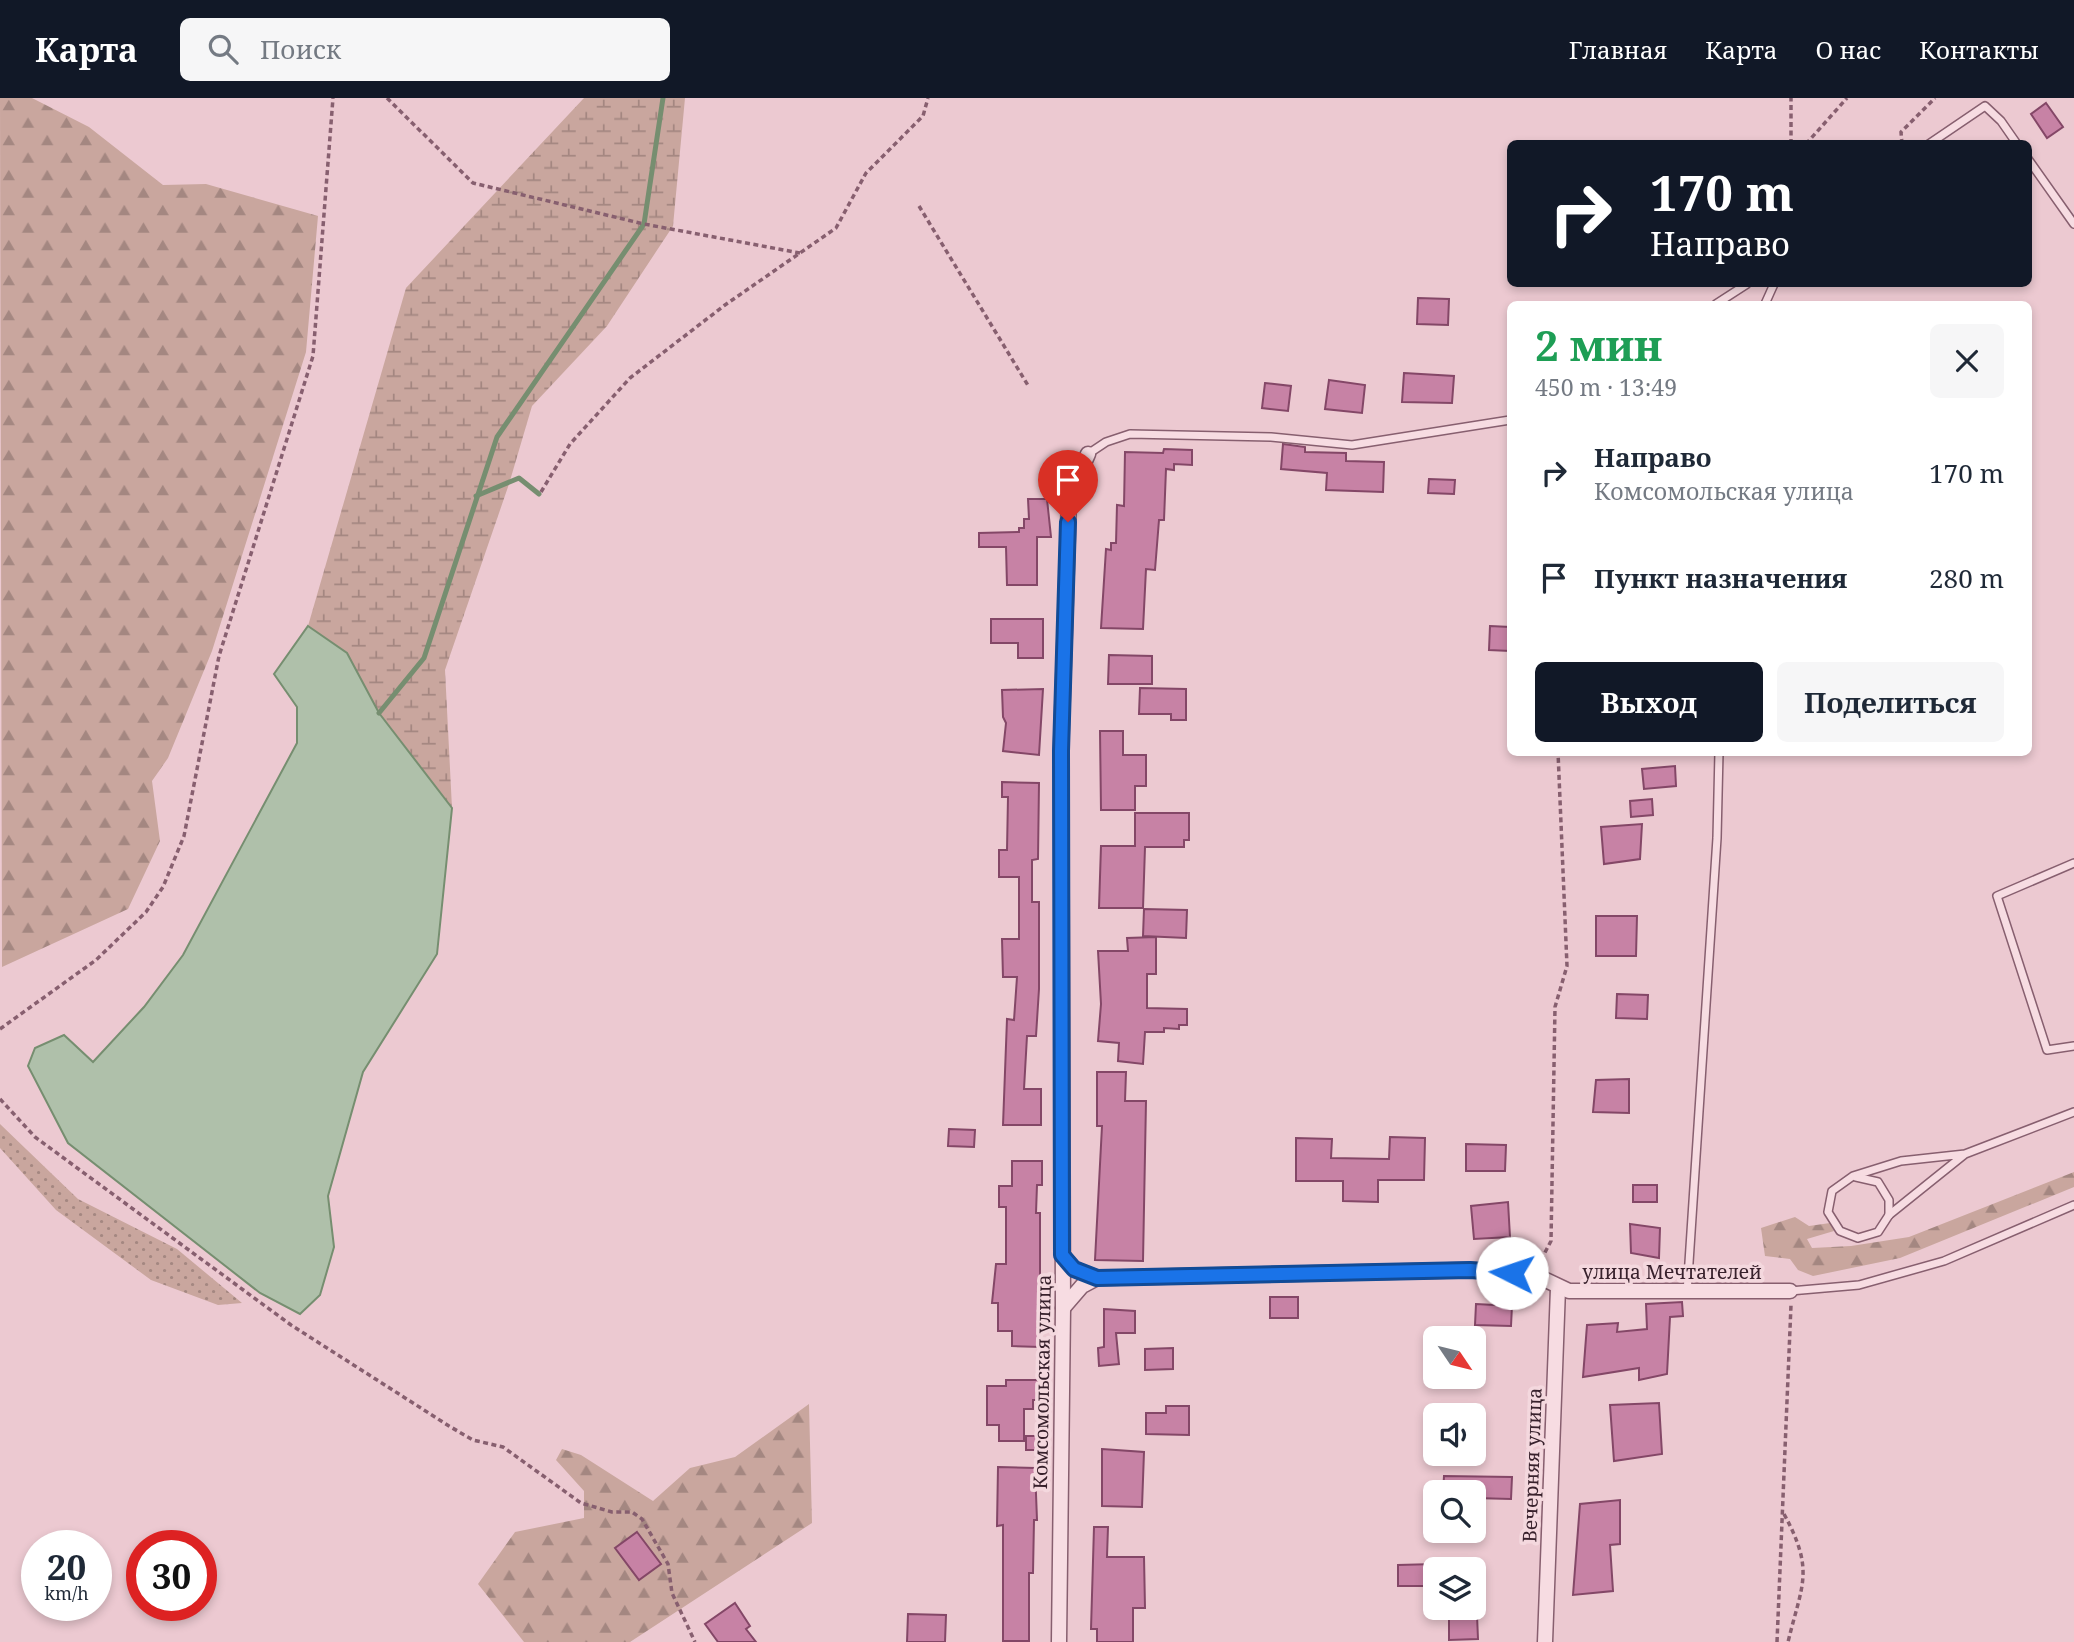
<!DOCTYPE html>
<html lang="ru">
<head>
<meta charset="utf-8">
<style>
	body { margin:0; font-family:"Noto Serif",serif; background:#f6f6f7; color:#1f2937; height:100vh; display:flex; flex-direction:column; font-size:26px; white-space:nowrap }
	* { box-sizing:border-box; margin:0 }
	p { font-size:23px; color:#747a83 }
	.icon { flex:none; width:38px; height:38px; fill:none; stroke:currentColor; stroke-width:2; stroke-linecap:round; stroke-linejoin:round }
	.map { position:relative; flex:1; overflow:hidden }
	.sheet { position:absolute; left:1507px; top:203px; width:525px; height:455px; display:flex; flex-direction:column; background:#fff; border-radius:10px; box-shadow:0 4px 10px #0003 }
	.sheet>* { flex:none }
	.guide { position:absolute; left:1507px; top:42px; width:525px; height:147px; border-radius:10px; box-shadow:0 4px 10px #0003; background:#111827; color:#fff; overflow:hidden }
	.needle { width:46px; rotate:125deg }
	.tools { position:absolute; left:1423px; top:1228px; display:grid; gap:14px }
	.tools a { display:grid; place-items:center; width:63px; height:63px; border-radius:10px; background:#fff; box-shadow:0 4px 10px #0003; font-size:35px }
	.speed { position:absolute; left:21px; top:1432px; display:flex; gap:14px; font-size:35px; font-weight:700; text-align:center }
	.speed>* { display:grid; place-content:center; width:91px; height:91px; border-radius:50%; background:#fff; box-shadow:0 4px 10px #0003; line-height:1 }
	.speed small { font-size:18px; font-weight:400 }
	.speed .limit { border:10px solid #d22; background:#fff; color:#111 }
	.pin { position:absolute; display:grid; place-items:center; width:60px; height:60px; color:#fff; margin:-72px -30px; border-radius:50% 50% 50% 0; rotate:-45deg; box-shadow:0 0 7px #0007 }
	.pin .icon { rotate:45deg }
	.me { position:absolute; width:77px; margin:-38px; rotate:274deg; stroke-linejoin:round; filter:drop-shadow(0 0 5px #0008) }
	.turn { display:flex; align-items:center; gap:24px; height:147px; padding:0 28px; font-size:32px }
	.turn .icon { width:91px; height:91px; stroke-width:2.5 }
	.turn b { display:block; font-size:49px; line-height:60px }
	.round { display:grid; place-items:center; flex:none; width:74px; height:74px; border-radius:10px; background:#f6f6f7 }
	.summary { display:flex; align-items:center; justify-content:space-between; height:119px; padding:0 28px }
	h1 { font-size:42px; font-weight:700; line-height:52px; color:#1e9e55 }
	.button { display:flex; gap:14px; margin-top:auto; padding:14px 28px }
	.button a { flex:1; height:80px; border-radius:10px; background:#111827; color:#fff; font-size:28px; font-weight:700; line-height:80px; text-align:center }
	.button a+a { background:#f6f6f7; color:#1f2937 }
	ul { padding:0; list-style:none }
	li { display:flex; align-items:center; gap:21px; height:105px; padding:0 28px }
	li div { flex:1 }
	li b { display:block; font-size:26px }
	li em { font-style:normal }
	header { display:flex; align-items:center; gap:42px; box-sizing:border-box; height:98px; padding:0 35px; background:#111827; color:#fff }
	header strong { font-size:33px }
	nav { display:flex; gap:38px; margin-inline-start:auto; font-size:24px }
	.search { width:490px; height:63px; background:#f6f6f7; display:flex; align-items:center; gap:18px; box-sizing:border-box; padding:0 24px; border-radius:10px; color:#747a83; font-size:26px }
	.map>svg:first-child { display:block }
	.grass { fill:url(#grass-dots) }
	.forest { fill:url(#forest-firs) }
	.wetland { fill:url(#wetland-marsh) }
	.water { fill:#afc0aa; stroke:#768e70; stroke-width:2 }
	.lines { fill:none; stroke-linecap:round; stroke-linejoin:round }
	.stream { stroke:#768e70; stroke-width:5 }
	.building { fill:#c782a5; stroke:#844767; stroke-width:2 }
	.service-casing { stroke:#875f6f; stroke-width:10 }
	.minor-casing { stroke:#875f6f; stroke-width:17 }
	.path { stroke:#875f6f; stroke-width:3.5; stroke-dasharray:5 3.5; stroke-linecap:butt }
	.service { stroke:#f7dce2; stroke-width:7 }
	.minor { stroke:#f7dce2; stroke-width:14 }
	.route-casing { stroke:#114b97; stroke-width:18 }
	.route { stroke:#1a73e8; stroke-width:12 }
	.labels { text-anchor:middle; stroke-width:7; stroke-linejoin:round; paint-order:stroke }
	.street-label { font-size:19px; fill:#38212c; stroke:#f4d8de }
</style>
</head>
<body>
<header>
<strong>Карта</strong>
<div class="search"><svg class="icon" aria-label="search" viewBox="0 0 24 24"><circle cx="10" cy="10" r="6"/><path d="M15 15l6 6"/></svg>Поиск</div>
<nav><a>Главная</a><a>Карта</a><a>О нас</a><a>Контакты</a></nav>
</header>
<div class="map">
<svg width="2074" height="1544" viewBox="0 0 2074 1544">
	<defs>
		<pattern id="grass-dots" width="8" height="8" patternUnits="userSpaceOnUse" patternTransform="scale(1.75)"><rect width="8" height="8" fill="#c9a69e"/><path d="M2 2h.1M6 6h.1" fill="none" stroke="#a48781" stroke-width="1.8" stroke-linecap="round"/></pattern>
		<pattern id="forest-firs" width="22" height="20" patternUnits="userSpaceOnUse" patternTransform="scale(1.75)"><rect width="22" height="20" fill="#c9a69e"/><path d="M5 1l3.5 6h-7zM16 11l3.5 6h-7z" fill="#a48781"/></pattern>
		<pattern id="wetland-marsh" width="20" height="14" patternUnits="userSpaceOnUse" patternTransform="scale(1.75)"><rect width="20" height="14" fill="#c9a69e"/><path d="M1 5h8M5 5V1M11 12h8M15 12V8" fill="none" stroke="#a48781"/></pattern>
	</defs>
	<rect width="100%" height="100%" fill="#ecc9d1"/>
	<path class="grass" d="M0,1026L78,1101L177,1151L242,1205L218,1207L151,1182L56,1112L0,1050Z"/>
	<g class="forest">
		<path d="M0,0H32L89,29L163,87L206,86L318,118L306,254L212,553L168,660L152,683L160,743L128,811L2,869Z"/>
		<path d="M2074,1074V1089L1900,1160L1813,1178L1798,1172L1790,1161L1765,1158L1761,1130L1795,1119L1809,1128L1830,1125L1834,1133L1807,1141L1812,1150L1851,1148L1909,1139Z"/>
		<path d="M809,1306L812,1425L630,1544H524L478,1486L515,1434L584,1420V1393L556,1362L562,1351L581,1357L653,1403L690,1370L735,1359Z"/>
	</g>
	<path class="wetland" d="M584,0H685L673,128L607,228L532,308L509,386L445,572L452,710L379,615L347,555L308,528L406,190Z"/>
	<path class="water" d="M308,528L347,555L379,615L452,710L437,856L363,974L328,1098L334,1149L320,1197L300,1216L260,1195L68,1045L28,968L35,950L64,937L93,964L144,909L183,857L297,645V609L274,576Z"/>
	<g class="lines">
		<g class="stream">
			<path d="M476,398L519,380L539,396"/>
			<path d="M379,615L424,560L497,339L644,126L663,0"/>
		</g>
	</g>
	<g class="building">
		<path d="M2046,5L2063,29L2047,40L2031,16Z"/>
		<path d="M1418,200L1449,201L1448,227L1417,226Z"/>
		<path d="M1404,275L1454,278L1452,305L1402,304Z"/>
		<path d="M1329,282L1365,287L1362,315L1325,311Z"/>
		<path d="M1265,285L1291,288L1288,313L1262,310Z"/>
		<path d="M1283,346L1305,349V354L1346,355V363L1384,364L1383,394L1326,392L1327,375L1281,371Z"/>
		<path d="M1164,351L1192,352V367L1174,366V372L1166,371L1164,422H1159L1155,472L1146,471L1143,531L1101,530L1106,451L1111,452V445H1116L1117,407L1124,408L1125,354L1163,355Z"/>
		<path d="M1429,381L1455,382L1454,396L1428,395Z"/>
		<path d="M1028,401H1047L1051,439H1037V487H1007L1006,449H979V435L1019,434V430H1024V421H1029Z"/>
		<path d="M991,521H1043V560H1018V545H991Z"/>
		<path d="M1490,528L1510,529V553L1489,552Z"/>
		<path d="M1109,557L1152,558V586H1108Z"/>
		<path d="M1140,590L1186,591V622H1171V616H1139Z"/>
		<path d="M1043,591L1039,657L1003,653L1006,625L1003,619L1002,592Z"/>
		<path d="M1100,633H1123V657H1146V688H1135V712H1101Z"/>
		<path d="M1675,668L1676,688L1644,691L1642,671Z"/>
		<path d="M1002,684L1039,685L1038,761L1032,762V804H1039V891L1036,938H1027L1024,991H1041V1027H1003L1007,921L1014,922L1017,879H1003L1002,841H1019V779H999V752H1007L1008,699H1002Z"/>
		<path d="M1652,701L1653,717L1631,719L1630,703Z"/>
		<path d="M1135,715H1189V742H1184V749H1145L1143,810H1099L1101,748H1135Z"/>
		<path d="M1642,726L1640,761L1604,766L1601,729Z"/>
		<path d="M1144,811L1187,812L1186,840L1143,838Z"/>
		<path d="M1596,818H1637L1636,858H1596Z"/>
		<path d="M1156,839V876H1147V910L1187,911V927H1179V931L1164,930V934H1145L1143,966L1118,963L1119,945L1098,943L1101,906L1098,853H1128L1127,840Z"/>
		<path d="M1617,896L1648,897L1647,921L1616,920Z"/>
		<path d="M1097,974H1126L1125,1003H1146L1143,1163L1095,1162L1102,1028H1097Z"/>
		<path d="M1629,981V1015L1593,1014L1596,982Z"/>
		<path d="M949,1031L975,1032L974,1049L948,1048Z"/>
		<path d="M1390,1039L1425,1040L1424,1082H1378V1104L1343,1103V1083H1296V1040L1332,1041L1331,1060L1389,1061Z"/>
		<path d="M1466,1046L1506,1047L1505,1073H1466Z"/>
		<path d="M1012,1063H1042V1087H1037L1036,1115H1040V1249L1012,1248V1233H998V1205H992L996,1166H1006V1109H999V1088H1012Z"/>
		<rect x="1633" y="1087" width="24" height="17"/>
		<path d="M1508,1104L1510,1139L1474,1141L1471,1108Z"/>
		<path d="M1630,1126L1660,1130L1659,1160L1631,1155Z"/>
		<rect x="1270" y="1199" width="28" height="21"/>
		<path d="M1682,1204L1683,1218L1670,1219L1667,1276L1639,1282V1270L1583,1279L1587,1227L1618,1225L1617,1234L1647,1231L1646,1206Z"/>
		<path d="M1476,1206L1512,1208L1511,1228L1475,1227Z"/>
		<path d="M1104,1211L1135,1213V1235H1116L1119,1266L1099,1268L1098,1250L1104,1249Z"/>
		<path d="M1173,1250V1271L1145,1272V1251Z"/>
		<path d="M1006,1282H1038V1302H1033V1311H1024V1343H999V1327H987V1288H1006Z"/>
		<path d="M1659,1305L1662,1356L1614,1363L1610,1307Z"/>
		<path d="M1166,1308H1189V1337L1146,1336V1315H1166Z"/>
		<rect x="1026" y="1338" width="22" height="14"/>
		<path d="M1102,1351L1144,1354L1142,1409L1102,1408Z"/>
		<path d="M998,1369L1035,1370L1037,1422H1034L1033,1475H1029V1543H1003V1427L997,1428Z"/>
		<path d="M1444,1378L1512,1379L1511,1401L1474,1400V1395H1443Z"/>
		<path d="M1620,1402V1446L1610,1447L1613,1493L1573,1497L1580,1406Z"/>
		<path d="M1094,1429H1108L1107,1459H1144L1145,1510H1133V1544H1097V1531H1091Z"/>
		<path d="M637,1434L661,1466L639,1482L615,1450Z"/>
		<path d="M1435,1466V1488H1398V1467Z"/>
		<path d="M735,1505L750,1528L746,1531L756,1544H718L705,1526Z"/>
		<path d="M908,1516L946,1517L945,1544H907Z"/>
		<path d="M1477,1517L1478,1541L1449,1542V1518Z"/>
	</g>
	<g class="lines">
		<g class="service-casing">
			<g id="service">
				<path d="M1929,46L1985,8L2001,23L2017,46"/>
				<path d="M2028,61L2074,126"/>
				<path d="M1716,206L1747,186"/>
				<path d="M1765,206L1774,186"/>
				<path d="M1088,356L1106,344L1130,336L1271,339L1352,347L1510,322"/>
				<path d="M2074,765L1997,798L2047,952L2074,948"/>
				<path d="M1965,1056L1889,1117L1878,1134L1858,1140L1840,1133L1828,1114L1832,1093L1853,1078L1901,1063L1965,1056L2074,1014"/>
				<path d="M1856,1079L1878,1084L1889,1102V1117"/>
				<path d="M1790,1193L1859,1187L1944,1163L2074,1107"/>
				<path d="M1687,1195L1717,740L1719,654"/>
			</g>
		</g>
		<g class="minor-casing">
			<g id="minor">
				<path d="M1062,1157L1074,1171L1097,1180L1470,1172L1533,1176L1569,1193H1790"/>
				<path d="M1063,1210L1082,1188L1097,1180"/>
				<path d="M1059,1544L1063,1210L1061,653L1069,399L1088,356"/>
				<path d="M1545,1544L1558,1190"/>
			</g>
		</g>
		<g class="path">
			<path d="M387,0L473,85L644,126L800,155"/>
			<path d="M1791,46V0"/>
			<path d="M1806,46L1847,0"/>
			<path d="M1902,46L1901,34L1935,0"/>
			<path d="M919,108L1029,289"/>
			<path d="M541,394L570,346L630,280L725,207L836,130L866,75L923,18L928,0"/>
			<path d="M0,931L96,862L146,814L163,789L184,738L219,558L313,258L333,0"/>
			<path d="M0,1001L35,1039L291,1227L449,1328L473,1342L503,1349L581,1405L612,1414H632L642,1421L668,1466L672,1495L695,1544"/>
			<path d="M1541,1162L1551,1143L1555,909L1567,868L1558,654"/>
			<path d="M1784,1416C1815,1473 1802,1486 1788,1544"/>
			<path d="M1777,1544L1791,1207"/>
		</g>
		<use href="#service" class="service"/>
		<use href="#minor" class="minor"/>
	</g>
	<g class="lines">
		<g class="route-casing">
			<path id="route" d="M1068,424L1061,653L1062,1157L1074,1171L1097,1180L1470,1172L1512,1175"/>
		</g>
		<use href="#route" class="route"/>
	</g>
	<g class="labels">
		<g class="street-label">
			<text x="1672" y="1181">улица Мечтателей</text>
			<text transform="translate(1042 1284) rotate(-89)" y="7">Комсомольская улица</text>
			<text transform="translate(1532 1367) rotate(-88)" y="7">Вечерняя улица</text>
		</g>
	</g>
</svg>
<div class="tools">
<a><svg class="needle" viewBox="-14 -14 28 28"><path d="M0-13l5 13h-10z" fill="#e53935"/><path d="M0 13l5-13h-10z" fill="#747a83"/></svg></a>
<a><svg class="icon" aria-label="sound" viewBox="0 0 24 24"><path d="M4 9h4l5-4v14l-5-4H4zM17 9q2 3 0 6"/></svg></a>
<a><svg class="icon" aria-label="search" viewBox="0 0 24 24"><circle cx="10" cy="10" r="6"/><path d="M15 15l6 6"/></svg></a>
<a><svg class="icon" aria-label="layers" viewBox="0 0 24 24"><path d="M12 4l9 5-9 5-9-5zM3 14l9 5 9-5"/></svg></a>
</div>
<div class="speed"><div>20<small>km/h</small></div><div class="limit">30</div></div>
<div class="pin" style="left:1068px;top:424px;background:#d93025"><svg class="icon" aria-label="arrive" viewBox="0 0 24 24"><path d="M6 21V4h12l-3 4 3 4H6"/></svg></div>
<svg class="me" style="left:1512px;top:1175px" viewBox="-20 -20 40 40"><circle r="19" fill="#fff"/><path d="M0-13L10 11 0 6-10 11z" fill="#1a73e8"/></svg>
<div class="guide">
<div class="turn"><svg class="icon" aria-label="right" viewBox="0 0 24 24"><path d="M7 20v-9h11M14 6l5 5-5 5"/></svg><div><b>170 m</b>Направо</div></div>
</div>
<section class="sheet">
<div class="summary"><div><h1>2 мин</h1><p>450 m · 13:49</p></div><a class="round"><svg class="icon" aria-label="close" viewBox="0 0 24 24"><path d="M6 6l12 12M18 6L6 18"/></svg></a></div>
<ul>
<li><svg class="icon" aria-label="right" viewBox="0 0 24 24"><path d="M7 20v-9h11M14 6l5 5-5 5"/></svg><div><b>Направо</b><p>Комсомольская улица</p></div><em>170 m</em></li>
<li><svg class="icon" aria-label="arrive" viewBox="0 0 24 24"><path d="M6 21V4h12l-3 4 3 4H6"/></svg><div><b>Пункт назначения</b></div><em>280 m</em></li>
</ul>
<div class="button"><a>Выход</a><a>Поделиться</a></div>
</section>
</div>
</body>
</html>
